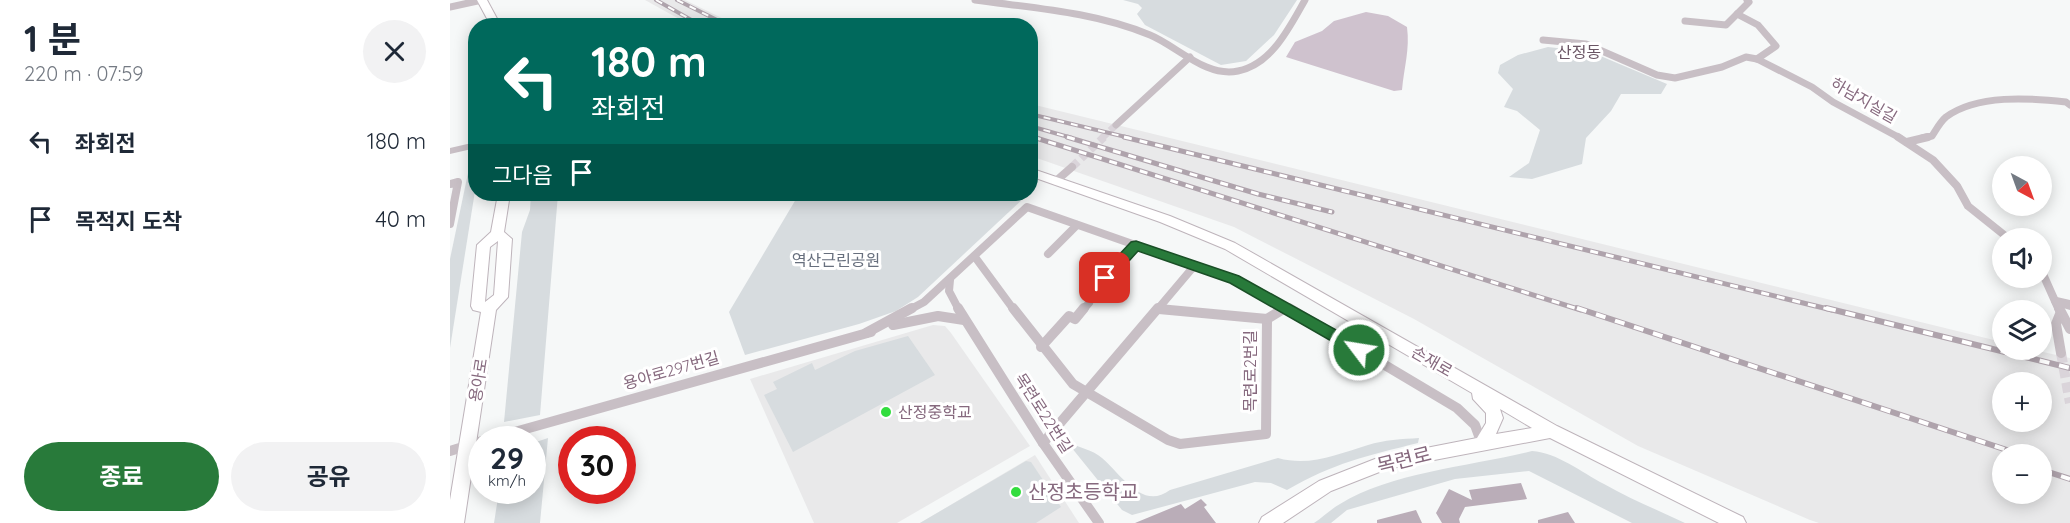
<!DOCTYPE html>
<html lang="ko">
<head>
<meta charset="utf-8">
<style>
	body { margin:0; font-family:Quicksand,"Noto Sans KR",sans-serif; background:#f2f2f3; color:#1f2937; height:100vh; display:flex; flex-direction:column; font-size:22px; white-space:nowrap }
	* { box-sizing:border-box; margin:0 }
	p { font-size:20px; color:#747a83 }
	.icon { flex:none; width:33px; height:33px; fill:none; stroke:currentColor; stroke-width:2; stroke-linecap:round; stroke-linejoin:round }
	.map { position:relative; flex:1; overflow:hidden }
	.details { display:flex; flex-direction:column; background:#fff; width:450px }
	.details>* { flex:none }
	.banner { position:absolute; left:18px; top:18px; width:570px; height:183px; border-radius:24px; box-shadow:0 3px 15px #0003; background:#00695c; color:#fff; overflow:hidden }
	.needle { width:39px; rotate:139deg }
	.buttons { position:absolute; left:1542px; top:156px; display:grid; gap:12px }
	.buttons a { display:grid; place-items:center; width:60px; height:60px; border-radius:50%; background:#fff; box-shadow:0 3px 15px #0003; font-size:30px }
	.speed { position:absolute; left:18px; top:426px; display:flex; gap:12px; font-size:30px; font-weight:700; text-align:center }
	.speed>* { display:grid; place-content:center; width:78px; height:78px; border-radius:50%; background:#fff; box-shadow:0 3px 15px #0003; line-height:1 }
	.speed small { font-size:15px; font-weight:400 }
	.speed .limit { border:9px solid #d22; background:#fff; color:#111 }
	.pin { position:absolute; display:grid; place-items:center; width:51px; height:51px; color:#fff; margin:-26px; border-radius:12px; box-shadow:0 3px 9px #0006 }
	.me { position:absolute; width:66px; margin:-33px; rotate:301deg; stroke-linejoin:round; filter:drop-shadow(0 0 4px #0008) }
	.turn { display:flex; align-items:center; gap:21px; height:126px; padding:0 24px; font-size:27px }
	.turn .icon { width:78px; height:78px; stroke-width:2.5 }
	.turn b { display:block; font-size:42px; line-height:51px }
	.then { display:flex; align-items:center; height:57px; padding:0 24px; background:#0003; gap:12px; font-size:22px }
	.round { display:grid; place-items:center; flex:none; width:63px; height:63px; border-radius:32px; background:#f2f2f3 }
	.summary { display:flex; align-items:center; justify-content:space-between; height:102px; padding:0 24px }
	h1 { font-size:36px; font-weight:700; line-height:45px }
	.action { display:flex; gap:12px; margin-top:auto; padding:12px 24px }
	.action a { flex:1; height:69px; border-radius:36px; background:#287a3a; color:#fff; font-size:24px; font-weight:700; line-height:69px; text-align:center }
	.action a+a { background:#f2f2f3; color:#1f2937 }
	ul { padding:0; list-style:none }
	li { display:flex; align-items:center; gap:18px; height:78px; padding:0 24px }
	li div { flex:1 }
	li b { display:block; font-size:22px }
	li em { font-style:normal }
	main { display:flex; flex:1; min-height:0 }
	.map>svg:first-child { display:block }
	.built { fill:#e9e9ea; fill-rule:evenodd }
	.green { fill:#d7dcdf }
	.water { fill:#cfc2ce }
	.building { fill:#baadb8 }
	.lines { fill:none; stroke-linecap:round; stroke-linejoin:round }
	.minor-tunnel-far2 { stroke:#dad4da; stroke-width:7; stroke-dasharray:7 4; stroke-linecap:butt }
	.minor-tunnel-far1 { stroke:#dad4da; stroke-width:8; stroke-dasharray:8 4.5; stroke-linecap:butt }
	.minor-tunnel { stroke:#dad4da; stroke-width:10; stroke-dasharray:10 5; stroke-linecap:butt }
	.secondary-casing { stroke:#beb4bb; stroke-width:2 }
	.minor-far2 { stroke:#c8bfc5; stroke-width:7 }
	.minor-far1 { stroke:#c8bfc5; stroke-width:8 }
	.minor { stroke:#c8bfc5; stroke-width:10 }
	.tertiary { fill:#c8bfc5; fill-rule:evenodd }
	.secondary { fill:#fff; fill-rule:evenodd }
	.rail-far2-casing { stroke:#afa3ac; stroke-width:4 }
	.rail-far1-casing { stroke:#afa3ac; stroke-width:5 }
	.rail-casing { stroke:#afa3ac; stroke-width:6 }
	.rail-far2 { stroke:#fff; stroke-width:2; stroke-dasharray:7; stroke-linecap:butt }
	.rail-far1 { stroke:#fff; stroke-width:3; stroke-dasharray:8; stroke-linecap:butt }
	.rail { stroke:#fff; stroke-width:4; stroke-dasharray:10; stroke-linecap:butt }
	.route { fill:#287a3a; stroke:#1a4f26; stroke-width:1.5 }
	.poi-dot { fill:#32dd3e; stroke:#fff; stroke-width:2 }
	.labels { text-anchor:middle; stroke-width:6; stroke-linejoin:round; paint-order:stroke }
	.far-quarter-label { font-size:16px; fill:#6b5665; stroke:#fff }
	.street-label { font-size:16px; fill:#86697e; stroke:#fff }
	.park-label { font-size:16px; fill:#676f7d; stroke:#fff }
	.poi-label { font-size:16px; fill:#86697e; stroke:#fff; text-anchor:start }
	.near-street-label { font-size:20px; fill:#86697e; stroke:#fff }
	.near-poi-label { font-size:20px; fill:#86697e; stroke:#fff; text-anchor:start }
</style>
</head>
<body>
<main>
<section class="details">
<div class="summary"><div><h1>1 분</h1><p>220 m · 07:59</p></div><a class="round"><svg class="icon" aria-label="close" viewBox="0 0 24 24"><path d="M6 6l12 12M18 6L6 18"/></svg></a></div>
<ul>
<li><svg class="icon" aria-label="left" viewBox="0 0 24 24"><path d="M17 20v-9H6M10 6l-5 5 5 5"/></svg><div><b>좌회전</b></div><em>180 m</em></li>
<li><svg class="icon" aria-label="arrive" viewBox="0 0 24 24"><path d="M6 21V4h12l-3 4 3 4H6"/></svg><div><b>목적지 도착</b></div><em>40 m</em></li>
</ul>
<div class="action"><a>종료</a><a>공유</a></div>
</section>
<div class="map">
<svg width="1620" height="523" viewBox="0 0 1620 523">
	<rect width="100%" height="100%" fill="#f6f8f8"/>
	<g class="built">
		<path d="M195,0H235L286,25H240Z"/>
		<path d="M581,104L1552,342V350H1584L1620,358V523H1369L1360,520L1188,446L964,319L784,227L581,156ZM1552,382H1592V422H1552ZM1552,454H1592V494H1552Z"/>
		<path d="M483,325L495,326L501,333L580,446L447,523H364L300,379Z"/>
		<path d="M585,455L629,523H470Z"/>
	</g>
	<g class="green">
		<path d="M673,0H847L824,35L796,61L771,65L695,25L687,14L692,8L688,4Z"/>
		<path d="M1098,47L1141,52L1217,84L1211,94H1171L1161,111L1136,138L1132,164L1082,179L1059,177L1079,163L1090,130L1067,111L1054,107L1063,89L1048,73L1050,65L1068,55Z"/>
		<path d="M22,154L25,156V191L0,348V259Z"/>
		<path d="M81,194H108L90,415L54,422L72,232L80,210Z"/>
		<path d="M349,194H566L575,197L468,297L446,311L409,324L295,355L279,312Z"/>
		<path d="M458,336L485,375L343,452L314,395L327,389L323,382L362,363L365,370L405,351Z"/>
		<path d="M98,438L90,523H44L49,491L82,490L83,443Z"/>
		<path d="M969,438L968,443C916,456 884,463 837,490L821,483L805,482L682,515L672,510L617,442C628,447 643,450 652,458C671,474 692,511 720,490L828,458C860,467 888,454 918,445C934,440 952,439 969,438Z"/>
		<path d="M1082,451C1108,453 1131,472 1154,484C1180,499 1208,510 1235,523H1182L1079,471L1005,479L897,510L881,523H864C873,517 881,509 890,504C941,472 1023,466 1082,451Z"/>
		<path d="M576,461L581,462L611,507L586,523H470Z"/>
	</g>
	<path class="water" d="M916,12L938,16L957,27C960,50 954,67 952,90L944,91L836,57L845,42L872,31L884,21Z"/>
	<g class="building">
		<path d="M1071,483L1077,499L1015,507L1009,519L1010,523H992L986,513L999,489L1022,500L1019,490Z"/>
		<path d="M751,499L757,505L754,507L766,523H685L731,504L735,509Z"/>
		<path d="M966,510L972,523H927V520Z"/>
		<path d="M1118,512L1125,523H1088V520Z"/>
	</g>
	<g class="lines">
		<path class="minor-tunnel-far2" d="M652,138L666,125"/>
		<path class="minor-tunnel-far1" d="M622,167L654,137"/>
		<path class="minor-tunnel" d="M1611,353L1620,403"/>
		<g class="secondary-casing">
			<g id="secondary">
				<path d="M27,0H37L51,26H41Z"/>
				<path d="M580,168L720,216L785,243L1107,426L1293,517L1296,523H1269L1100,438L937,469L881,491L833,523H809L812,517L869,481L930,457L1027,438L1036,423V413L1023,399L1022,393L775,249L710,222L580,176ZM1050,409L1082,428L1046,434L1053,418Z"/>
				<path d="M48,194H60L54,232L62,239L58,297L46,310L14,523H0V500L31,312L23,310L21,306L27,245L41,232ZM48,241L44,295L35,302L40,247Z"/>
			</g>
		</g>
		<g class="minor-far2">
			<path d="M525,0C583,8 645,12 700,35C727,46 756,78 788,71C822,64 839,28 855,0"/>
			<path d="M0,7L32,0"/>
			<path d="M1287,14L1308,25L1326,46L1307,59"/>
			<path d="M1235,21L1276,25L1299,2L1297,0"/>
			<path d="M1093,40L1136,44L1207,75L1225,78L1272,67L1296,57L1307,59L1362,87L1383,102L1450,138"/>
			<path d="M666,125L740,57"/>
			<path d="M1472,138L1482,136C1486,130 1490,122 1496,117C1527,94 1580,98 1616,102L1620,105"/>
		</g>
		<g class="minor-far1">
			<path d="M1448,137L1483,160L1507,186L1518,206L1558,238"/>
			<path d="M1457,142L1478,137"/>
			<path d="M606,181L622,167"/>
			<path d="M0,184L8,182L0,224"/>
			<path d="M598,254L627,225"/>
			<path d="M525,257L564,310"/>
			<path d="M1592,272L1609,310"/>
			<path d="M655,278L686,245"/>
			<path d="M500,280L499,291L509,310"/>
			<path d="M709,309L719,310"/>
			<path d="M459,310L474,302L577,207L785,280L842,310"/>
			<path d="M633,310L639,303"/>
			<path d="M707,310L745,265"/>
			<path d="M832,310L837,307"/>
		</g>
		<g class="minor">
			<path d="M508,308L593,443L649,523"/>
			<path d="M563,308L623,384L718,440L730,444L816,434L817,319"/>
			<path d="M839,308L1007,408L1025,425L1032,444"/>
			<path d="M1609,308L1620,329"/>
			<path d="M709,309L817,319"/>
			<path d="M1610,314L1606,324L1611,353"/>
			<path d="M817,319L835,308"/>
			<path d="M443,325L488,316L514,320"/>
			<path d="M416,333L462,308"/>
			<path d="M591,347L619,316L625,319L634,308"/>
			<path d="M36,440L421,332"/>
			<path d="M593,443L708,308"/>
			<path d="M0,451L32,441"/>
		</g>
		<g class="tertiary">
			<path d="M26,142V148L0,154V148Z"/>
			<path d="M1607,297L1620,300V310L1603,305L1601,302L1603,299Z"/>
		</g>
		<use href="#secondary" class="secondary"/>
		<g class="rail-far2-casing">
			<g id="rail-far2">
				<path d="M206,0L252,26"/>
				<path d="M227,0L279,26"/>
				<path d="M580,114L680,138"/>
				<path d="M580,126L622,138"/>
				<path d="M580,136L588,138"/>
			</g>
		</g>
		<g class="rail-far1-casing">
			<g id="rail-far1">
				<path d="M583,137L1131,310"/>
				<path d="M617,137L808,194L882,212"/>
				<path d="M674,137L1382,310"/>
			</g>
		</g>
		<g class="rail-casing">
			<g id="rail">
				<path d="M1127,308L1569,454"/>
				<path d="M1376,308L1620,368"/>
				<path d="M1592,470L1620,479"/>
			</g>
		</g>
		<use href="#rail-far2" class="rail-far2"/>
		<use href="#rail-far1" class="rail-far1"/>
		<use href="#rail" class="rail"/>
	</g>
	<path class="route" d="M686,241L789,276L915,346L917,350L909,356L904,354L780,283L688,251L660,282H650V275L681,242Z"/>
	<g class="poi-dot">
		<circle cx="436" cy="412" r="6"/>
		<circle cx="566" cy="492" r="6"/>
	</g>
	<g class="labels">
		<g class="far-quarter-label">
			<text x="1129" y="58">산정동</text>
		</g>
		<g class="street-label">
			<text transform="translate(1414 100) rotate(30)" y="6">하남지실길</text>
			<text transform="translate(982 361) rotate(30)" y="6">손재로</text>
			<text transform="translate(221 370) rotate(-16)" y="6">용아로297번길</text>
			<text transform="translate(800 371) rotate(-90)" y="6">목련로2번길</text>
			<text transform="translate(28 380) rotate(-81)" y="6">용아로</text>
			<text transform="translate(594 413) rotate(57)" y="6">목련로22번길</text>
		</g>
		<g class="park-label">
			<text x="386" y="266">역산근린공원</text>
		</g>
		<g class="poi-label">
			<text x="448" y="418">산정중학교</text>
		</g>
		<g class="near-street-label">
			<text transform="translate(954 460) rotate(-14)" y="7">목련로</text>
		</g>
		<g class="near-poi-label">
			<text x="578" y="499">산정초등학교</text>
		</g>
	</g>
</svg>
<div class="buttons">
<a><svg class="needle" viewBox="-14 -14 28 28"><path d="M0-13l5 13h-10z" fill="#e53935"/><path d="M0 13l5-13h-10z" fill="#747a83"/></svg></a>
<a><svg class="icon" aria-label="sound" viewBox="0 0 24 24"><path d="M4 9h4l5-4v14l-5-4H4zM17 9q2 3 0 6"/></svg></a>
<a><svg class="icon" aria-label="layers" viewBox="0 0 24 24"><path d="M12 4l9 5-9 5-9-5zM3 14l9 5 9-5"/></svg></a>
<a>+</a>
<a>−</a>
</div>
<div class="speed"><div>29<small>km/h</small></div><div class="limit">30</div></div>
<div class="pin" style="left:655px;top:278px;background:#d93025"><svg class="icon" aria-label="arrive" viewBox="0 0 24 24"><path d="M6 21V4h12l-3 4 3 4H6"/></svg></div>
<svg class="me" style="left:909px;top:350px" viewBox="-20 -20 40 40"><circle r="17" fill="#287a3a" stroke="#fff" stroke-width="3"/><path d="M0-11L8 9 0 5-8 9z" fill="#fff"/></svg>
<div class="banner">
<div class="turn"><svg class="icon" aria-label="left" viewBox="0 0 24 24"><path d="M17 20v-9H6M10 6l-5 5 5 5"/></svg><div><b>180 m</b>좌회전</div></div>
<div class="then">그다음<svg class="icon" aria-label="arrive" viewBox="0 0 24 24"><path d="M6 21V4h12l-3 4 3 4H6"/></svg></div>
</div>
</div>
</main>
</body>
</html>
